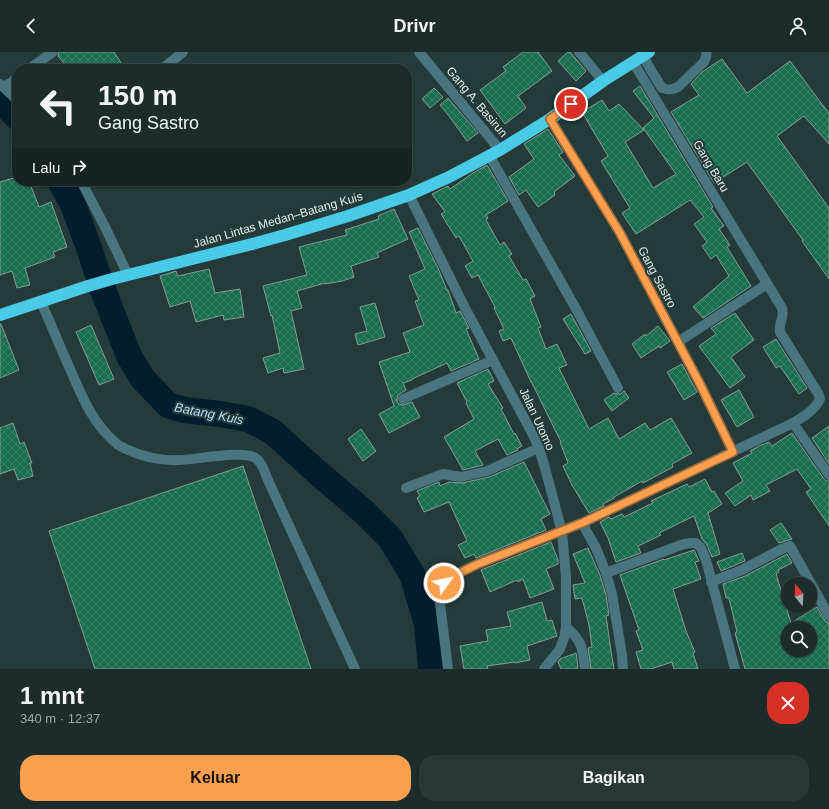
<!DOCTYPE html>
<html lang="id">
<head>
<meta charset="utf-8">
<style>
	body { margin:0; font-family:Helvetica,sans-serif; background:#283837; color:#f1f3f6; height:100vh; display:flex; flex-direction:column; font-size:15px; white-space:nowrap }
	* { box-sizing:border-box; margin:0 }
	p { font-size:13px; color:#a0a7a9 }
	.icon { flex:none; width:22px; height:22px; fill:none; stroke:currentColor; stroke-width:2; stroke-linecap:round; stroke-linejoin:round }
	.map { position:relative; height:617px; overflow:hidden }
	.panel { display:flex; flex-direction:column; background:#1b2c2b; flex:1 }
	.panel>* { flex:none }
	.top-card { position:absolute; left:12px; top:12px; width:400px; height:122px; border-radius:16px; box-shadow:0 1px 3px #0004,0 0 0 1px #394847; background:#1b2c2b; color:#f1f3f6; overflow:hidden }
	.needle { width:26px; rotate:342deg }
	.buttons { position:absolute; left:781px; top:525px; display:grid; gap:8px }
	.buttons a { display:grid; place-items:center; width:36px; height:36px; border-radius:50%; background:#1b2c2b; box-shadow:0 1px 3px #0004,0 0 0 1px #394847; font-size:20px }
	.pin { position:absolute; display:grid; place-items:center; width:34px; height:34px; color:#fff; margin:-17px; border:2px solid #fff; border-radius:50%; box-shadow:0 1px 4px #0007 }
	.me { position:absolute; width:44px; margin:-22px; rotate:57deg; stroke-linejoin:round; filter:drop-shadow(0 0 3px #0008) }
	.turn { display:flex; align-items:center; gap:14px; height:84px; padding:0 20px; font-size:18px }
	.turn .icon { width:52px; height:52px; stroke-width:2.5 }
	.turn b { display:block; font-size:28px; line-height:34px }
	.then { display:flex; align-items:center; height:38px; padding:0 20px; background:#0003; gap:8px; font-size:15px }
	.round { display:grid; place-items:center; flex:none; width:42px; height:42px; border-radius:16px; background:#283837 }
	.head { display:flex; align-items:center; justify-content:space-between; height:68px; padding:0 20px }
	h1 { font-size:24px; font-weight:700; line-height:30px }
	.cta { display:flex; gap:8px; margin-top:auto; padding:8px 20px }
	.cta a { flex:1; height:46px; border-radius:16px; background:#fa9f4e; color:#111; font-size:16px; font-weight:700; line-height:46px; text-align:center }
	.cta a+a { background:#283837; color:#f1f3f6 }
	header { display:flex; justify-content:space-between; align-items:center; height:52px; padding:0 20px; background:#1b2c2b; font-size:18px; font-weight:700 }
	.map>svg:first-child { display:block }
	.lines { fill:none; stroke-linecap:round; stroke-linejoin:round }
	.river { stroke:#021d2e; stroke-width:26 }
	.building { fill:url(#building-cross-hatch); stroke:#869c91; fill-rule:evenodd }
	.minor { stroke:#487580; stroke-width:10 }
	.highway { stroke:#49cbe7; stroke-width:12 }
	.route-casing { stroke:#a26733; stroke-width:10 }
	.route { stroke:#fa9f4e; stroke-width:7 }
	.labels { text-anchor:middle; stroke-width:4; stroke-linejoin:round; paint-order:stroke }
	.street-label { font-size:12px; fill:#dfeceb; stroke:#243b39 }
	.water-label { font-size:13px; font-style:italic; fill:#b4dcfa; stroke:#243b39 }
</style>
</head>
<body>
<header><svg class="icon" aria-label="back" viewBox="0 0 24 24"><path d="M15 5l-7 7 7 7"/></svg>Drivr<svg class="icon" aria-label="person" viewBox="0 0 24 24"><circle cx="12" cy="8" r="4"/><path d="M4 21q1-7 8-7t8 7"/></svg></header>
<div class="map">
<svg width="829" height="617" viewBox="0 0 829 617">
	<defs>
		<pattern id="building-cross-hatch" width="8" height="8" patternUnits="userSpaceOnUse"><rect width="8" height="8" fill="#196e4f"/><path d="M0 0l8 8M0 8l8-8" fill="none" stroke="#3a8368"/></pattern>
	</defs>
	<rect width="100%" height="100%" fill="#243b39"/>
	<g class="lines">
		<g class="river">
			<path d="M0,47L17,65"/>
			<path d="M60,129L72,150L88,193L103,238L129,304L143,327L168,353L184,358L220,362L248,367L273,380L317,420L364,460L390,486L412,522L427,572L431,617"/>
		</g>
	</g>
	<g class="building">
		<path d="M59,0H114L125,17H69L58,4Z"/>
		<path d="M523,0H538L552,19L518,44L526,56L505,72L480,38L506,19L503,15Z"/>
		<path d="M568,0H570L586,19L576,29L558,9Z"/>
		<path d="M722,7L747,41L790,9L821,51L829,61V92L804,64L777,84L829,156V227L802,189L803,188L747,110L714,131L671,60L699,43L691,32L702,20Z"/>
		<path d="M640,34L713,155L711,156L724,174L719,177L730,193L727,195L751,234L703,266L693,255L729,224L716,203L711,207L702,194L707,190L694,172L704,165L690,148L636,182L622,161L630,156L601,109L608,104L582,60L602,48L609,59L619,52L644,78L625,90L653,136L676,122L643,76L654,66L633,39Z"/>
		<path d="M434,36L443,45L430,56L422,47Z"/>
		<path d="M448,46L478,81L467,89L449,64L440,53Z"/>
		<path d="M548,77L563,100L559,103L575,124L554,140L555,143L538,155L526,138L519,143L509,125L534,107L524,92Z"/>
		<path d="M487,113L508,149L486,163L488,166L486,168L500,193L504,190L512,202L509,204L523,228L526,227L535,244L530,247L541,275L538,276L546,297L557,292L567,313L559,316L589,377L608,366L619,387L645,371L650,378L671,366L692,401L672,412L673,415L643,431L642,429L614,445V446L603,452L604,454L589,461L572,433L563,414L568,411L560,390H561L531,329V330L511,286L503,289L499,279L504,277L494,256L495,255L478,223L472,226L465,214L473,209L459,184L456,186L441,162L445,160L432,142L448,134L450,137L473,121Z"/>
		<path d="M17,125V129H29L39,155L51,150L67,195L53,200L55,205L25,216L30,233L17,236L12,219L0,223V130Z"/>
		<path d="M394,157L408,187L377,201L379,205L351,214L354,225L342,229L325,232V231L297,239L302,256L291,259L304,317L284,321L283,316L268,321L263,306L280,301L272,263L271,264L263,234L307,223L299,195L347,183L345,178L379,167L378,164Z"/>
		<path d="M418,176L438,216L447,238H448L456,261L460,259L469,276L466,277L479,307L451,319L447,311L412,327V328L403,331L406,338L398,343L397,347V350L399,352L403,353L412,350L420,365L389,381L379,362L394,354L379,310L410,300L403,281L424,273L415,249L419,248L409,224L425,217L409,180Z"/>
		<path d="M209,217L215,241L240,237L244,265L224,268L223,263L196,270L190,249L170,255L160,224L176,219L178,224Z"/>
		<path d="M375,251L385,285L358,293L355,282L367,279L360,255Z"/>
		<path d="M735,261L754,288L731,305L745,325L730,336L699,294L716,282L711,276Z"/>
		<path d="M571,262L591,299L585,302L563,267Z"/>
		<path d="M0,272H1L19,318L0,326Z"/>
		<path d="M91,273L114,327L99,333L76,280Z"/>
		<path d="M658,274L670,289L660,296L659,294L641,306L632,292L645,282L646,284Z"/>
		<path d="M776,287L807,336L799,342L780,314L776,316L763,295Z"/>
		<path d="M682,312L697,340L684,348L667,320Z"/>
		<path d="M488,317L494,329L488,332L503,356L501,357L514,382L515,381L522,394L517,397L518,398L507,403L498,387L475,399L483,413L463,418L444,385L474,367L466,351L467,350L457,331Z"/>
		<path d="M739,338L754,365L737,375L721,348Z"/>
		<path d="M624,339L629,346L612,359L604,348L614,341L618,342H621Z"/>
		<path d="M13,371L20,392L24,390L32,411H30L33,424L18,428L14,417L0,422V376Z"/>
		<path d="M829,374V412L812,386Z"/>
		<path d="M361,377L376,399L363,409L348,387Z"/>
		<path d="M792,381L824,427L826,429H829V474L806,440L811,437L797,417L766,433L770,439L753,448L751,443L735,454L725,441L743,429L733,411L752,401L750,399L759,394L769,390L772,394Z"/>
		<path d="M524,410L550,462L541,467L546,478L476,506L474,502L465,506L458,493L467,489L449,450L424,460L417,446L420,444L417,439L439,430L440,434L449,430L462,431L489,425Z"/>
		<path d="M243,414L311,617H95L49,479Z"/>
		<path d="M705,427L712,440L714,439L722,452L708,461L720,502L712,505L707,493L702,487L694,464L659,481L661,483L638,494L641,501L616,510L608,486L600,470L609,465L611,467L622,462L624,465L653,451L651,449L687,432L689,435Z"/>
		<path d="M781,471L792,487L779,491L770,478Z"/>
		<path d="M551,490L558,508V512L546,517L554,537L530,546L523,527L518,530L517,528L490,540L481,518Z"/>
		<path d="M588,496L600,523L606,543L609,563L606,564L611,599L614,617H591L588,596L592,595L589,573L582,546L575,547L573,533L585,531L573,502Z"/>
		<path d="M694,498L695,500L699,509L695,510L701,527L673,537L686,579L695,600L693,601L698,617H674L672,610L651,617H641L636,600L643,598L636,579L639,578L620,523L664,507V508Z"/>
		<path d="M742,501L745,509L721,519L717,510Z"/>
		<path d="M787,502L792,511L778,518L779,520L776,522L791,571L817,555L824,567L826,570H829V617H745L735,581L737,580L729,546H726L723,532L745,524ZM788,576H810V598H788Z"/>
		<path d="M542,550L547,569L552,568L557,584L527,594L530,608L515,611V610L487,614L488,617H464L460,594L488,589L486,578L511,574L507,560Z"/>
		<path d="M576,601L578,616L576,617H561L558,610L560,607Z"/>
	</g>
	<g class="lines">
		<g class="minor">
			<path d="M419,0L500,98"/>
			<path d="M579,0L603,29"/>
			<path d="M643,4L652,20L662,36C669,38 672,38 678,35L704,10C705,7 708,4 706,0"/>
			<path d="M29,17L53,0"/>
			<path d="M162,17L183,0"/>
			<path d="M0,32L17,48"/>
			<path d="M4,35L17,26"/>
			<path d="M550,67L620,181L700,332L733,400"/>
			<path d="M489,103L575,255L618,336"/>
			<path d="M81,129L105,175L128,223"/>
			<path d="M409,143L464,254L532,381L539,396L545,416L562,480L566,525V575L564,586L560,597L544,617"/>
			<path d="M41,250C51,272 60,295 70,317C82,344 92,371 116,391C118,394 123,395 126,397C143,405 161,409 179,408C196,408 245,397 257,407C262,412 265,420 267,426L355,617"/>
			<path d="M678,290L767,232"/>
			<path d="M403,347L493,308"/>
			<path d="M793,371L829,423"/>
			<path d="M406,436L443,422L461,425L487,419L539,396"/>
			<path d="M582,471L596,496L606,521L612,542L622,603L623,617"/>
			<path d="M606,521L684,492L691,491H696L701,496L706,508L735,617"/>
			<path d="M711,530L742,518L782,497L790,494L829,564"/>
			<path d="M566,575C583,590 582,595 585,617"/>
			<path d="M448,617L440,551L441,540L444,531L451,525L477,512L582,471L793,371C803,365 815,358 820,347L819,343L780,280C778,271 785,266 782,256L633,10"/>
		</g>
		<path class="highway" d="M0,263L88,234L112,227L256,191L285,183L348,164L409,143L449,125L500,98L550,67L603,29L649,0"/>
	</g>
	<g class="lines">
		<g class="route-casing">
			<path id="route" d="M444,531L451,525L478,512L582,471L733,400L700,332L620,181L550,67L571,52"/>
		</g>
		<use href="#route" class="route"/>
	</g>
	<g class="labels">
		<g class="street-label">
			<text transform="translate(477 50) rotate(50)" y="4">Gang A. Basirun</text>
			<text transform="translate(711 114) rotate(59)" y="4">Gang Baru</text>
			<text transform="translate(278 168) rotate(-16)" y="4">Jalan Lintas Medan–Batang Kuis</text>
			<text transform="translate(657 225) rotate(62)" y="4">Gang Sastro</text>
			<text transform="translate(537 367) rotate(65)" y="4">Jalan Utomo</text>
		</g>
		<g class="water-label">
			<text transform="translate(209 361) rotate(11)" y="5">Batang Kuis</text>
		</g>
	</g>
</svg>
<div class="buttons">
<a><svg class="needle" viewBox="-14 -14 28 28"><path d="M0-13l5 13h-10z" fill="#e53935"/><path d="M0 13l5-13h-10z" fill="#a0a7a9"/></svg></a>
<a><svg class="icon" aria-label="search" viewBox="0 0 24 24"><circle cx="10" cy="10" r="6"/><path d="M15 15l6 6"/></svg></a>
</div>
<div class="pin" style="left:571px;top:52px;background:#d93025"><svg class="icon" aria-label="arrive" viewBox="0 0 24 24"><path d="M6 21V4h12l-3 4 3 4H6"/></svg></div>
<svg class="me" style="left:444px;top:531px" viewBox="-20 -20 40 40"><circle r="17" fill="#fa9f4e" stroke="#fff" stroke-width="3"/><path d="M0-11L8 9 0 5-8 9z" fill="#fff"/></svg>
<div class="top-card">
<div class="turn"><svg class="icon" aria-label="left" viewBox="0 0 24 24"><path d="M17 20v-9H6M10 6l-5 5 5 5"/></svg><div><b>150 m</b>Gang Sastro</div></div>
<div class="then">Lalu<svg class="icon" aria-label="right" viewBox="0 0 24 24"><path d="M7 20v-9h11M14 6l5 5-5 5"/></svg></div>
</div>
</div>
<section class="panel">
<div class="head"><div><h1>1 mnt</h1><p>340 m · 12:37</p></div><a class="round" style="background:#d93025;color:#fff"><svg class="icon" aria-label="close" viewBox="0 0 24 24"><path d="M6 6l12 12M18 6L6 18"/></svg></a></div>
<div class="cta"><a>Keluar</a><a>Bagikan</a></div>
</section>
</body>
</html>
